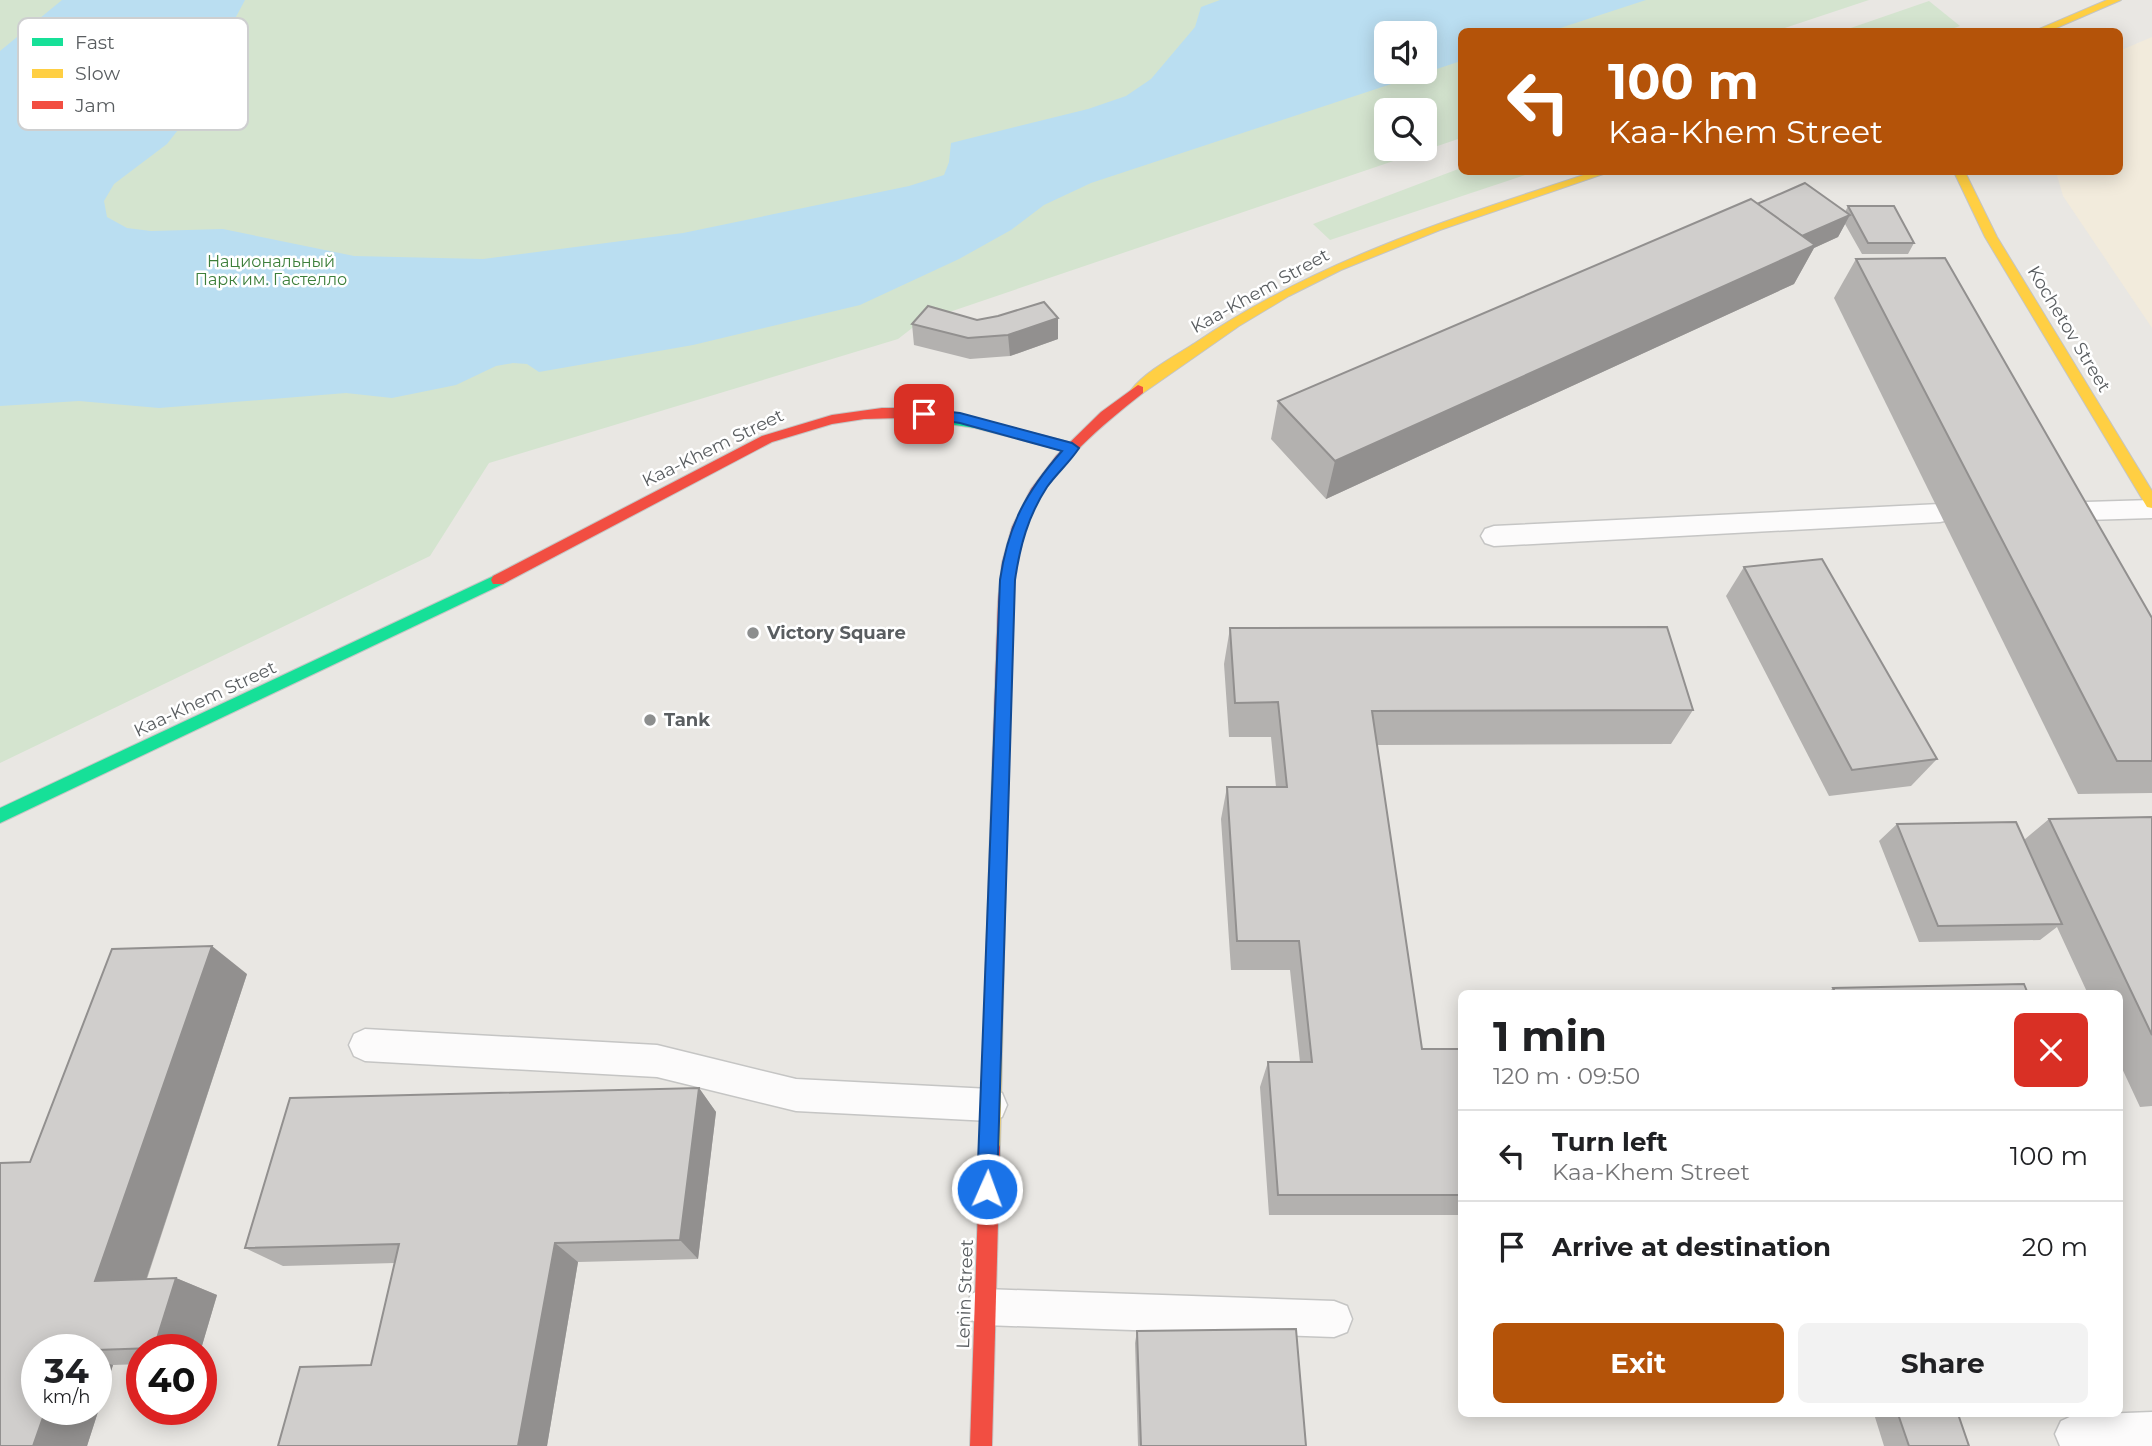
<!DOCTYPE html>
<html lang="en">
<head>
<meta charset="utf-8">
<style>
	body { margin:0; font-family:Montserrat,sans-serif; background:#f2f2f2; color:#202124; height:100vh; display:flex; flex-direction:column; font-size:26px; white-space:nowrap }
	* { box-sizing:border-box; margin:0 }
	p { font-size:23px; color:#757577 }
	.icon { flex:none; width:38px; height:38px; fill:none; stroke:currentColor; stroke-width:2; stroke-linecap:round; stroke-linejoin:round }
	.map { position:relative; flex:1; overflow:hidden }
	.side { position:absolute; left:1458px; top:990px; width:665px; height:427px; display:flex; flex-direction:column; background:#fff; border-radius:10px; box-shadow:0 4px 18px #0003 }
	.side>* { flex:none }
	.guide { position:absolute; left:1458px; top:28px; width:665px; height:147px; border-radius:10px; box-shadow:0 4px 18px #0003; background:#b45309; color:#fff; overflow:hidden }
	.buttons { position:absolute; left:1374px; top:21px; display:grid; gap:14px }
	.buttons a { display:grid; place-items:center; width:63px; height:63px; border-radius:10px; background:#fff; box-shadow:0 4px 18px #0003; font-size:35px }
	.speed { position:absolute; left:21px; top:1334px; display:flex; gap:14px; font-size:35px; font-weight:700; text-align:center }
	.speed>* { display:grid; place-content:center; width:91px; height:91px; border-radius:50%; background:#fff; box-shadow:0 4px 18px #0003; line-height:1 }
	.speed small { font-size:18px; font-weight:400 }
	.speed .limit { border:10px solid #d22; background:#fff; color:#111 }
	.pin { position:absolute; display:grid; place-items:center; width:60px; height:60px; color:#fff; margin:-30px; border-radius:14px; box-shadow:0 4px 10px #0006 }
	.me { position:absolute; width:77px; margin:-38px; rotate:2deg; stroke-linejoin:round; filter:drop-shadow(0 0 5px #0008) }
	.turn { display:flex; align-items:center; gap:24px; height:147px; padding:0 35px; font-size:32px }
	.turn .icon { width:91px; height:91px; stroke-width:2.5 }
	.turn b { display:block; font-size:49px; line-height:60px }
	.round { display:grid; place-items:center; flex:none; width:74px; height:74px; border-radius:10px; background:#f2f2f2 }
	.summary { display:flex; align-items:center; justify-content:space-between; height:119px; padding:0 35px }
	h1 { font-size:42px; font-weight:700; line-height:52px }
	.primary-button { display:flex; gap:14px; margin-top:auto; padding:14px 35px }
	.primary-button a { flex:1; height:80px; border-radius:10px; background:#b45309; color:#fff; font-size:28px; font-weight:700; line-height:80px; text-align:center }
	.primary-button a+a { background:#f2f2f2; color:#202124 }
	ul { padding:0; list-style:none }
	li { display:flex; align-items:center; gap:21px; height:91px; padding:0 35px; border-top:2px solid #e0e0e0 }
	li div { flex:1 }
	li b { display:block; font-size:26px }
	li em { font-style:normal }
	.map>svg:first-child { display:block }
	.commercial { fill:#f2ebdc }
	.green { fill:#d4e4cf; fill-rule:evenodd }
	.water { fill:#badef1; fill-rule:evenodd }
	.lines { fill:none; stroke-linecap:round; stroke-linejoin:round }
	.lane-casing { stroke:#c5c5c4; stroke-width:3 }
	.fast-casing { stroke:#c4c5c4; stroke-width:2 }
	.slow-casing { stroke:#c4c5c4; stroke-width:2 }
	.jam-casing { stroke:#c4c5c4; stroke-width:2 }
	.lane { fill:#fcfbfb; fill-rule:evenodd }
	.fast { fill:#16e098; fill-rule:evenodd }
	.slow { fill:#ffcf43; fill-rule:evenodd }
	.jam { fill:#f24e42; fill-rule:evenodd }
	.wall { fill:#b3b1af; fill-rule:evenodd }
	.shaded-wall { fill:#92908f }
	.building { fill:#d0cecc; stroke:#92908f; stroke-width:2 }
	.route { fill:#1a73e8; stroke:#114b97; stroke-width:2 }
	.poi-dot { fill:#8c8e8e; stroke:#fff; stroke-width:2.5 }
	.labels { text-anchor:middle; stroke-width:5; stroke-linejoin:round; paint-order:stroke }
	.far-park-label { font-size:16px; fill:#3d7f3b; stroke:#fff }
	.street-label { font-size:18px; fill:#5a5e61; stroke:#fff }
	.poi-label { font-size:18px; font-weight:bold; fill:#5a5e61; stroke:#fff; text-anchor:start }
	.key { fill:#fff; stroke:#cecfd0; stroke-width:2 }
	.key-label { font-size:19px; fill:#5a5e61 }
</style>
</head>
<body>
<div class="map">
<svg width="2152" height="1446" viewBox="0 0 2152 1446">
	<rect width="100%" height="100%" fill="#e9e7e3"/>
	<path class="commercial" d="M2152,37V328L2063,196L2056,172H2119V51Z"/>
	<g class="green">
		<path d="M0,0H1869L1776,31L1461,32V138L920,322L898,339L489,463L430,556L0,763ZM1386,33H1424V72H1386ZM1386,110H1424V149H1386Z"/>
		<path d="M1929,1L1960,26L1943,32L1842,31Z"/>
		<path d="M1461,168V172H1534L1330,240L1313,224Z"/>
	</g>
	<path class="water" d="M62,0H245L215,56L192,112L167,144L114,184L104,201L107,217L127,228L151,231L223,229L354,256L483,259L683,233L909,186L944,175L949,162L951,143L1088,109L1126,96L1151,79L1195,27L1201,7L1220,0H1646L1551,31L1461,32V61L1091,183L1044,205L1011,230L959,259L860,305L693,345L539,372L527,364L513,363L496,366L456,385L392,398L346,393L159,408L79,401L0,406V51ZM1386,33H1424V72H1386Z"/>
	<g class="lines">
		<g class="lane-casing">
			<g id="lane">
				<path d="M2152,500V518L2053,521L2044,519L2040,512L2044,505L2053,503Z"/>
				<path d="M1940,504L1949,506L1953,513L1949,520L1940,522L1494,546L1485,543L1481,536L1485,529L1494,526Z"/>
				<path d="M365,1029L657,1045L796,1079L990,1089L1002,1093L1007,1105L1002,1117L990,1121L796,1111L657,1077L365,1061L354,1056L349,1045L354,1034Z"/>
				<path d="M984,1289L1334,1301L1347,1306L1352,1319L1347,1332L1334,1337L984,1325L971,1320L966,1307L971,1294Z"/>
				<path d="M2152,1412V1446H2060L2055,1434L2061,1421L2074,1415Z"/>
			</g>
		</g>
		<g class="fast-casing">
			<g id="fast">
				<path d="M900,408L975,418L1072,443L1079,448L1072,453L975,428L895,416L893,413Z"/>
				<path d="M498,574L505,580L503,584L0,823V808Z"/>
			</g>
		</g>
		<g class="slow-casing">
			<g id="slow">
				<path d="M2107,0H2121L2047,32H2032Z"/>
				<path d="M1593,172H1609L1440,230L1341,270L1289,296L1239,326L1143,393H1133L1131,390C1146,371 1175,356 1195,343C1319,259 1453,218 1593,172Z"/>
				<path d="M1954,172H1965L1997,237L2152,491V508L2147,507L1985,237Z"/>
				<path d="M1000,767L1006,769L1008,774L1000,1147L997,1154L990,1157L983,1154L980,1147L992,774L994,769Z"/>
			</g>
		</g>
		<g class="jam-casing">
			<g id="jam">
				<path d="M1138,385L1143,387V393C1101,426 1058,462 1033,509C1011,554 1012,607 1012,656C1011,696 1010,735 1008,774L1006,779L1000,781L994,779L992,774L998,601L1002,563L1012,527L1031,489L1056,456L1101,412Z"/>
				<path d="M882,408H900L907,413L900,418L864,419L832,424L772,442L503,584H493L491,580L493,576L762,436L832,415Z"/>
				<path d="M990,1137L997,1140L1000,1147L992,1446H970L980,1147L983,1140Z"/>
			</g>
		</g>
		<use href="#lane" class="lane"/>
		<use href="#fast" class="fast"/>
		<use href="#slow" class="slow"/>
		<use href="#jam" class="jam"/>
	</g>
	<g class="wall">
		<path d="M1757,204L1845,212L1848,206L1914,243L1908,254H1862L1845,224L1838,237L1814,248L1794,284L1326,499L1271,439L1278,401Z"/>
		<path d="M1856,259L2152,618V793L2078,794L1834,298Z"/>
		<path d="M977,320L1058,339L1010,356L970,359L914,345L912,324Z"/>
		<path d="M1744,567L1937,759L1911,786L1829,796L1726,596Z"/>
		<path d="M1230,628L1693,710L1671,744L1377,745L1422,1049H1461V1215H1269L1260,1087L1268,1062H1300L1290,970H1231L1221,819L1227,787H1276L1271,737H1229L1224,664Z"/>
		<path d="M2152,817V1106L2140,1107L2119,1062V994H2088L2057,927L2040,940L1919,942L1879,841L1897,824L2024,840L2049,819Z"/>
		<path d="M247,974L147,1279L176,1278L217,1295L201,1349H142V1364L113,1365L87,1446H0L30,1162ZM37,1349H96V1409Z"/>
		<path d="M1833,988L2028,994H1827Z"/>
		<path d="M699,1088L716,1112L698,1259L578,1262L547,1446H278L371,1365L395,1263L283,1266L245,1248Z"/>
		<path d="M1137,1331L1306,1446H1138L1135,1343Z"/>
		<path d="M1874,1414H1958L1969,1446H1884Z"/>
	</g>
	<g class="shaded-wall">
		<path d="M1850,215L1838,237L1814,248L1794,284L1326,499L1335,461L1782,245Z"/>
		<path d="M1058,318V339L1010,356L1008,335Z"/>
		<path d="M212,946L247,974L140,1298L95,1281Z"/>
		<path d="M699,1088L716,1112L698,1259L680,1240Z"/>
		<path d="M555,1243L578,1262L547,1446H518Z"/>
		<path d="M176,1278L217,1295L201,1349H159L154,1348Z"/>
		<path d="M96,1360L113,1365L87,1446H33L46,1409H96Z"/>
	</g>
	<g class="building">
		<path d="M1805,183L1850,215L1802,236L1757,204Z"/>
		<path d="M1751,199L1815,245L1335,461L1278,401Z"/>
		<path d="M1848,206H1894L1914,243H1868Z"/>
		<path d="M1945,258L2152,618V761H2117L1856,259Z"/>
		<path d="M1044,302L1058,318L1008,335L968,338L912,324L928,306L977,320L998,316Z"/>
		<path d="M1822,559L1937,759L1852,770L1744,567Z"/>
		<path d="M1667,627L1693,710L1372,711L1422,1049H1461V1195H1278L1268,1062H1312L1299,941H1237L1227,787H1287L1278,702L1235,703L1230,628Z"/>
		<path d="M2152,817V1035L2049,819Z"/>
		<path d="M2016,822L2062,924L1938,926L1897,824Z"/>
		<path d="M212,946L95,1281L176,1278L154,1348L96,1350V1349H37V1409H46L33,1446H0V1163L30,1162L112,949Z"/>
		<path d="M2024,984L2028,994H1836L1833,988Z"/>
		<path d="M699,1088L680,1240L555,1243L518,1446H278L300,1367L371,1365L399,1244L245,1248L290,1098Z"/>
		<path d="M1296,1329L1306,1446H1141L1137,1331Z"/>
		<path d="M1898,1414H1958L1969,1446H1909Z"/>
	</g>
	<path class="route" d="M924,409L960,413L1072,443L1079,448C1070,462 1057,473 1047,487C1028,516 1020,546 1015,580L997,1189L994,1196L987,1199L980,1196L977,1189L1000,580C1008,525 1026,492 1062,451L960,423L920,417L918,414Z"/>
	<g class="poi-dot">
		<circle cx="753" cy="633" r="7"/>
		<circle cx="650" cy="720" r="7"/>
	</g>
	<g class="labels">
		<g class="far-park-label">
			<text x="271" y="267">Национальный<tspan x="271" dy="18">Парк им. Гастелло</tspan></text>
		</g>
		<g class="street-label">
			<text transform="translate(1260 291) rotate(-29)" y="6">Kaa-Khem Street</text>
			<text transform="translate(2069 329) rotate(59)" y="6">Kochetov Street</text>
			<text transform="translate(713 448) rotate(-26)" y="6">Kaa-Khem Street</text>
			<text transform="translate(205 699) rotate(-25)" y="6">Kaa-Khem Street</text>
			<text transform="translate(965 1294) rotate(-88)" y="6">Lenin Street</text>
		</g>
		<g class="poi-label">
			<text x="767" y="639">Victory Square</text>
			<text x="664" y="726">Tank</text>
		</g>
	</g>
	<rect x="18" y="18" width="230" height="112" rx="10" class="key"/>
	<rect x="32" y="38" width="31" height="8" fill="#16e098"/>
	<rect x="32" y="69" width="31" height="9" fill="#ffcf43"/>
	<rect x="32" y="101" width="31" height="8" fill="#f24e42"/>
	<g class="key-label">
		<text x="75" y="49">Fast</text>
		<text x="75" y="80">Slow</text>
		<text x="75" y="112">Jam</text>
	</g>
</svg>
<div class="buttons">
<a><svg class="icon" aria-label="sound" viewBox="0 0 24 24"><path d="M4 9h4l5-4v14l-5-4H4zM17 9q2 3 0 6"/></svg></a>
<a><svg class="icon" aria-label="search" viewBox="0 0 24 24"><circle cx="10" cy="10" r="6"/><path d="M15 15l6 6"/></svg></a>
</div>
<div class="speed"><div>34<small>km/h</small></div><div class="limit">40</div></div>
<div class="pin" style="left:924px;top:414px;background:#d93025"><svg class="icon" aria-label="arrive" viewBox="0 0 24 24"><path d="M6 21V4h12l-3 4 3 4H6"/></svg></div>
<svg class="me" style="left:987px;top:1189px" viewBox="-20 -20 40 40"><circle r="17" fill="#1a73e8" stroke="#fff" stroke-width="3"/><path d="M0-11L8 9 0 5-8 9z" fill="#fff"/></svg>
<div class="guide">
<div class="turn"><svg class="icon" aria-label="left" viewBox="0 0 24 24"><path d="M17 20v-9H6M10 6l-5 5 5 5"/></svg><div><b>100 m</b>Kaa-Khem Street</div></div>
</div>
<section class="side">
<div class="summary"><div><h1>1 min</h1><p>120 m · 09:50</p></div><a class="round" style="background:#d93025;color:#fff"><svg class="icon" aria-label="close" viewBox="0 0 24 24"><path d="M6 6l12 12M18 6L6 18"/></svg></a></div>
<ul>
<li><svg class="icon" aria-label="left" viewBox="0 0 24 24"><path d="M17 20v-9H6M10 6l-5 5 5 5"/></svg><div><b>Turn left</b><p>Kaa-Khem Street</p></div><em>100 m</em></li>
<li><svg class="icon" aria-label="arrive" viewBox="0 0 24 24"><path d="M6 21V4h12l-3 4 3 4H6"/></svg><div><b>Arrive at destination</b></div><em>20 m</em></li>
</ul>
<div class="primary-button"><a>Exit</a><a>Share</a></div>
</section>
</div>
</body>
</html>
